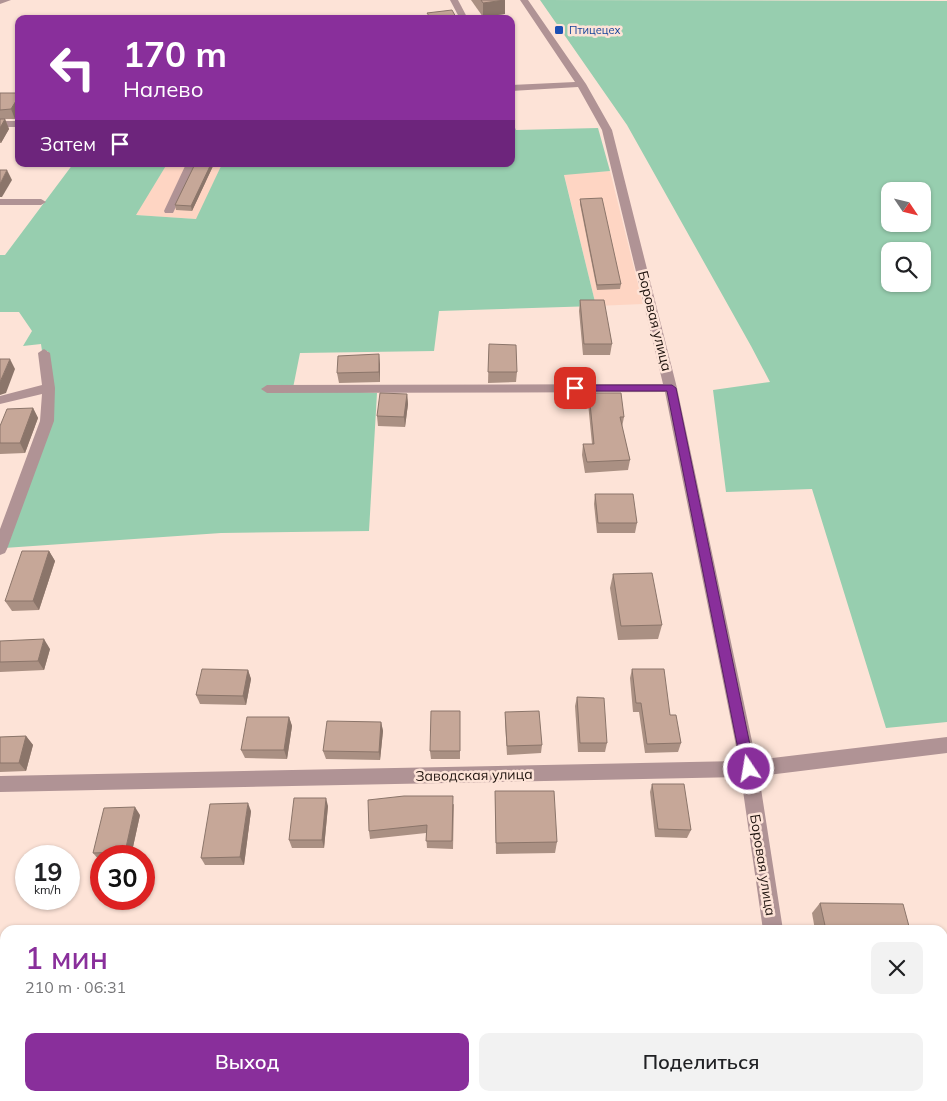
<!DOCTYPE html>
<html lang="ru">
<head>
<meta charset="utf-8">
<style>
	body { margin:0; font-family:Mulish,sans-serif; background:#f2f2f2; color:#202124; height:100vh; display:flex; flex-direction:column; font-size:19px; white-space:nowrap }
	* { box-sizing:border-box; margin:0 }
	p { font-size:16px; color:#757577 }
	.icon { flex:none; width:28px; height:28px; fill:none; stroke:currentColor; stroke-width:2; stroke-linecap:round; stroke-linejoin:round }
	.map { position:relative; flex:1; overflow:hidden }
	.details { position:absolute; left:0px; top:925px; width:948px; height:176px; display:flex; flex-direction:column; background:#fff; border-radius:15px 15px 0 0; box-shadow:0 1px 4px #0004 }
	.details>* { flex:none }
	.top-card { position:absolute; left:15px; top:15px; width:500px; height:152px; border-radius:10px; box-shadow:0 1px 4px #0004; background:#892f9b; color:#fff; overflow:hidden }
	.needle { width:32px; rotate:125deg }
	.controls { position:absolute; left:881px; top:182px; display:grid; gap:10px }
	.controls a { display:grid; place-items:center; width:50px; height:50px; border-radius:10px; background:#fff; box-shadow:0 1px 4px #0004; font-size:25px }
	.speed { position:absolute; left:15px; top:845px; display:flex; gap:10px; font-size:25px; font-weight:700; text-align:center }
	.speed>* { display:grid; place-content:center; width:65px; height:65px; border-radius:50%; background:#fff; box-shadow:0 1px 4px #0004; line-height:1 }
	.speed small { font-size:12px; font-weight:400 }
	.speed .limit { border:8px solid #d22; background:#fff; color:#111 }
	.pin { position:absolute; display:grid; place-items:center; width:42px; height:42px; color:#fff; margin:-21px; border-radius:10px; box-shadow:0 2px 8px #0006 }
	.me { position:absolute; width:55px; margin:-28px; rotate:348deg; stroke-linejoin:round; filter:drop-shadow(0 0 4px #0008) }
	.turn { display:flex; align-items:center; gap:18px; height:105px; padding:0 25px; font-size:22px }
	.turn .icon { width:65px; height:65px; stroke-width:2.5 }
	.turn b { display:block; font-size:35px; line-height:42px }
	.then { display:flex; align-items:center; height:48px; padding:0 25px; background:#0003; gap:10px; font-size:19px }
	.round { display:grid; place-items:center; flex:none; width:52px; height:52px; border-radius:10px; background:#f2f2f2 }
	.summary { display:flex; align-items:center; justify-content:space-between; height:85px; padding:0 25px }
	h1 { font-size:30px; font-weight:600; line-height:38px; color:#892f9b }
	.cta { display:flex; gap:10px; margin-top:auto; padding:10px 25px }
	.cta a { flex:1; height:58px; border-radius:10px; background:#892f9b; color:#fff; font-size:20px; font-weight:600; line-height:58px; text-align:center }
	.cta a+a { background:#f2f2f2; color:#202124 }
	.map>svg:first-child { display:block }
	.built { fill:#fed5c3 }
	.green { fill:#97ceaf; fill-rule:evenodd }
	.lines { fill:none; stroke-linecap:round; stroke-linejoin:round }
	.minor { fill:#b09395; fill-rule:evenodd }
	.wall { fill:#aa9083 }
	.shaded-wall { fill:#8b756a }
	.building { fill:#c6a798; stroke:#8b756a }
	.route { fill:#892f9b; stroke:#591f65 }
	.transit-dot { fill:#1a4fb4; stroke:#fde3d7; stroke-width:2 }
	.labels { text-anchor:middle; stroke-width:5; stroke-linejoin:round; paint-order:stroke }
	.far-transit-label { font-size:11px; fill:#164399; stroke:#fde3d7; text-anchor:start }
	.street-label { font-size:14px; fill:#1e130e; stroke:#fde3d7 }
</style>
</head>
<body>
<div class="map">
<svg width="947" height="1101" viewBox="0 0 947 1101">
	<rect width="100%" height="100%" fill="#fde3d7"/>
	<g class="built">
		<path d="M167,164H222L197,219L135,215Z"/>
		<path d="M610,171L643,304L596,306L564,174Z"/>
	</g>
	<g class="green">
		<path d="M540,0L947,1V722L886,728L812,489L726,492L713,390L770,382L751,346L627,125ZM922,191V224H890V191ZM922,251V284H890V251Z"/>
		<path d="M511,119L516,130L598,128L610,171L564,175L596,306L439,311L434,351L300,353L293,388L377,393L369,531L221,533L4,548L52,389L48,351H42L41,344L23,346L32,331L19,312H0V255H5L73,164H167L136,215L196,219L222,164H511Z"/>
		<path d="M0,1061H5V1096H36L38,1101H0Z"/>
	</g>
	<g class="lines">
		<g class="minor">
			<path d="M0,0H11L0,4Z"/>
			<path d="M450,0H458L468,19H460Z"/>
			<path d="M520,0H528L586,84L612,130L677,388L756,760L947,737V753L759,776L783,930H763L741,777L0,792V776L739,761L665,392L267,393L261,389L267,385L663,384L602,130L578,87L511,91V85L575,82Z"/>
			<rect x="0" y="121" width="19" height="6"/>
			<path d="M186,164H196L174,211L173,213H165L164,211Z"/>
			<path d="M0,199H41L46,202L41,205H0Z"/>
			<path d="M44,349L50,353L55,388L54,421L7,549L5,553L0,555V529L40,421L42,394L0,404V396L42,385L38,353Z"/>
			<path d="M787,1096H809L810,1101H788Z"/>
		</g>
	</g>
	<g class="wall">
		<path d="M471,0H505V14L483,17Z"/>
		<path d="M0,93H19L15,119H5L9,129L1,143H0Z"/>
		<path d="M195,164H212L213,166L192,211L176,210L175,205Z"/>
		<path d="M580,199L621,284L620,289L597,290L580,204Z"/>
		<path d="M580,300L612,344L610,355H583L579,311Z"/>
		<path d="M489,344L517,372L516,382L488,383Z"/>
		<path d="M380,364V382L339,383L337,373Z"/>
		<path d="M589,393L624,417L622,427L630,460L628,470L585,473L582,455L583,444H592L588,403Z"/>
		<path d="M407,394L408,404L405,427L378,426L377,416Z"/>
		<path d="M33,408L38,418L25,453L0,454V426Z"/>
		<path d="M595,494L637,523L635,533H597L594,504Z"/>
		<path d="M49,551L55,561L39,610L12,611L5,601Z"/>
		<path d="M613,574L662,625L658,639L618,640L610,588Z"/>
		<path d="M0,641L50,649L44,670L0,672Z"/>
		<path d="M632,669L670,715L681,743L678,752L645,753L639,712H633L630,678Z"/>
		<path d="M248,670L251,679L246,705L200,704L196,695Z"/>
		<path d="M577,697L607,743L605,752H578L575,706Z"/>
		<path d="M460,711V759H431L430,751Z"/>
		<path d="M505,712L542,745L541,753L507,755L505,721Z"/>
		<path d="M289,717L292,726L287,759L245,758L241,750Z"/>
		<path d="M381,722L383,731L380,760L326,759L323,751Z"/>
		<path d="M26,736L33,745L26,771L0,772V737Z"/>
		<path d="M652,784L691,830L687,838L655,837L650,792Z"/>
		<path d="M495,791L557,842L555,853L496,854Z"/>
		<path d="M454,804L453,849L427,848L426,833L370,839L369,831Z"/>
		<path d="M328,806L324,848H292L289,840Z"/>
		<path d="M251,811L244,865H205L201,858Z"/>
		<path d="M140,815L131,856H101V860H99L93,853Z"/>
		<path d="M820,903L910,930H815L812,913Z"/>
		<path d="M696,1096H753L754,1101H697Z"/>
		<path d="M858,1096H942L947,1101H859Z"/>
	</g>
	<g class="shaded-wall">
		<path d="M505,0V14L483,17V3Z"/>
		<path d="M19,96V112L15,119L11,109Z"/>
		<path d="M5,119L9,129L1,143L0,140V128Z"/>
		<path d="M211,164H212L213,166L192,211L191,206Z"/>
		<path d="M7,170L12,180L2,197H0V184Z"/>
		<path d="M379,354L380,364V382L379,372Z"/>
		<path d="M10,359L15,369L6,393L0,395V382Z"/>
		<path d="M407,394L408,404L405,427L404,417Z"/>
		<path d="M33,408L38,418L25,453L20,443Z"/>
		<path d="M49,551L55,561L39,610L33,601Z"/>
		<path d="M44,639L50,649L44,670L38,661Z"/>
		<path d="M248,670L251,679L246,705L243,696Z"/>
		<path d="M289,717L292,726L287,759L284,750Z"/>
		<path d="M381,722L383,731L380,760L379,752Z"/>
		<path d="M26,736L33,745L26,771L19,763Z"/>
		<path d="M326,798L328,806L324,848L322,840Z"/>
		<path d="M248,803L251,811L244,865L240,857Z"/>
		<path d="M135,807L140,815L131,856H128L125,852Z"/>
	</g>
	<g class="building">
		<path d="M481,0H505L483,3Z"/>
		<path d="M452,10L457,19H431L427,13Z"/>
		<path d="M0,93H19V96L11,109L0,110Z"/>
		<path d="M0,119H5L0,128Z"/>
		<path d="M195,164H211L191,206L175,205Z"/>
		<path d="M0,170H7L0,184Z"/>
		<path d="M602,198L621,284L597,285L580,199Z"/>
		<path d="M580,300H604L612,344H584Z"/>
		<path d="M489,344L516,345L517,372H488Z"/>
		<path d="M379,354V372L337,373L338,356Z"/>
		<path d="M0,359H10L0,382Z"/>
		<path d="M380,393L407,394L404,417L377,416Z"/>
		<path d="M589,393H621L624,417H620L630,460L587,462L583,444H594Z"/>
		<path d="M33,408L20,443H0V426L7,409Z"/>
		<path d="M595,494H633L637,523H598Z"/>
		<path d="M22,551H49L33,601H5Z"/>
		<path d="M652,573L662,625L621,626L613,574Z"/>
		<path d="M44,639L38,661L0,662V641Z"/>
		<path d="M202,669L248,670L243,696L196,695Z"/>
		<path d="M632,669H664L670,715H676L681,743L647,744L641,703H636Z"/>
		<path d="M577,697L604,698L607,743H580Z"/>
		<path d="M431,711H460V751H430Z"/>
		<path d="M539,711L542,745L507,746L505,712Z"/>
		<path d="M247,717H289L284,750H241Z"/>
		<path d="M327,721L381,722L379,752L323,751Z"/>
		<path d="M26,736L19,763H0V737Z"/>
		<path d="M652,784H684L691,830L658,829Z"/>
		<path d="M495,791H554L557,842L496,843Z"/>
		<path d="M404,796H453L452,841H426L427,825L369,831L368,800Z"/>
		<path d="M294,798H326L322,840H289Z"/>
		<path d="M248,803L240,857L201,858L210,804Z"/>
		<path d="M135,807L125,852L93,853L104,808Z"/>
		<path d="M820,903L903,904L910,930H826Z"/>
		<path d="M942,1043H944L947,1051V1101H872L870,1096H942Z"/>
		<path d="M703,1096H753L754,1101H704Z"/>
	</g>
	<path class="route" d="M575,385H672L676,388L755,769L753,774L749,775L744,774L742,769L667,391H572L570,388Z"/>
	<rect class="transit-dot" x="554" y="25" width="10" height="10" rx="2.5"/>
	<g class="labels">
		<g class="far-transit-label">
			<text x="569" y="34">Птицецех</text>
		</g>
		<g class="street-label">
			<text transform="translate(655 321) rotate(76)" y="5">Боровая улица</text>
			<text transform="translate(474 775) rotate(-1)" y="5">Заводская улица</text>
			<text transform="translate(763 865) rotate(81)" y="5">Боровая улица</text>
		</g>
	</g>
</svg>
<div class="controls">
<a><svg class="needle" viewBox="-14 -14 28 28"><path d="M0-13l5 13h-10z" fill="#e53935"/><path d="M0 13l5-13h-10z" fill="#757577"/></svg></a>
<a><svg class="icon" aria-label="search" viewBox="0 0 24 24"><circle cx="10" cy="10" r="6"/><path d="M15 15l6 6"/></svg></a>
</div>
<div class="speed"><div>19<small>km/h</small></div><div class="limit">30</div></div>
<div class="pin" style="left:575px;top:388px;background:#d93025"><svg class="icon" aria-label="arrive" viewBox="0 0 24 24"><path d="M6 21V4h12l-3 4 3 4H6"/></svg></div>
<svg class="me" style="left:749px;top:769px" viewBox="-20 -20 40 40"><circle r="17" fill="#892f9b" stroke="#fff" stroke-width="3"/><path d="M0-11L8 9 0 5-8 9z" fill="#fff"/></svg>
<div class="top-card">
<div class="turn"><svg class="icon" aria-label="left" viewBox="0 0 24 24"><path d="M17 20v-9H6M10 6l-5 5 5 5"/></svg><div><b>170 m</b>Налево</div></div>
<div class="then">Затем<svg class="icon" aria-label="arrive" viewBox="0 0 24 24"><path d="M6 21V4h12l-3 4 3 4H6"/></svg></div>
</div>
<section class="details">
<div class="summary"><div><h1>1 мин</h1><p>210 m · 06:31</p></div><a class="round"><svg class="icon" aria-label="close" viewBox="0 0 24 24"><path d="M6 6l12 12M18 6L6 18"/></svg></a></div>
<div class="cta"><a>Выход</a><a>Поделиться</a></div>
</section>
</div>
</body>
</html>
